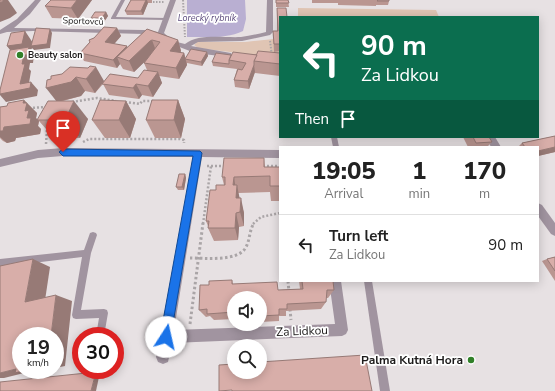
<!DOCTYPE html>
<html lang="en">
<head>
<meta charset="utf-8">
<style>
	body { margin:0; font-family:"Nunito Sans",sans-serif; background:#f2f2f2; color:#222; height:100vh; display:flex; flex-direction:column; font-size:15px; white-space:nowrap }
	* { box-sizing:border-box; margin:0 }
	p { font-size:13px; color:#767676 }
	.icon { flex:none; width:22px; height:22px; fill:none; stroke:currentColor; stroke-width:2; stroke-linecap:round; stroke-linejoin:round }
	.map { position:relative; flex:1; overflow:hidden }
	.drawer { position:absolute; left:279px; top:146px; width:260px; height:136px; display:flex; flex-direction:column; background:#fff; border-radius:0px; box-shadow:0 2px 10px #0003 }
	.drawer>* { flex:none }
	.hud { position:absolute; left:279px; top:16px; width:260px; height:122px; border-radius:0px; box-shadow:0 2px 10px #0003; background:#0b6e4f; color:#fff; overflow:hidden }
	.fabs { position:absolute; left:227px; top:291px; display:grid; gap:8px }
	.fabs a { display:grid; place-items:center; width:40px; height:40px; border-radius:50%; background:#fff; box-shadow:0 2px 10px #0003; font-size:20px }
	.speed { position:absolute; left:12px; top:327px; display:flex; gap:8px; font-size:20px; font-weight:700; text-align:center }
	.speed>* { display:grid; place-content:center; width:52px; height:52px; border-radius:50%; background:#fff; box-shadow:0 2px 10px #0003; line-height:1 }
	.speed small { font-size:10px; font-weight:400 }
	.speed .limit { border:6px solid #d22; background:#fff; color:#111 }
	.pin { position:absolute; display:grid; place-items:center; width:34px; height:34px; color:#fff; margin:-41px -17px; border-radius:50% 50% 50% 0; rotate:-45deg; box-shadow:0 0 4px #0007 }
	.pin .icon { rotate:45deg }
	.me { position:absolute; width:44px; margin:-22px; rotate:10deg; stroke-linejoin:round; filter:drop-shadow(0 0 3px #0008) }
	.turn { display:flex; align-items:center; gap:14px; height:84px; padding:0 16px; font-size:18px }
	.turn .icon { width:52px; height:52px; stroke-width:2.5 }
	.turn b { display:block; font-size:28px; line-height:34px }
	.then { display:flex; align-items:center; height:38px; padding:0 16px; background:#0003; gap:8px; font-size:15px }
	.eta { display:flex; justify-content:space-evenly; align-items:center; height:68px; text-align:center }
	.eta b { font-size:24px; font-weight:800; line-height:28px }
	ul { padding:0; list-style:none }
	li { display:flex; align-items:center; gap:12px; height:60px; padding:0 16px; border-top:1px solid #e0e0e0 }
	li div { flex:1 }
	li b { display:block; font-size:15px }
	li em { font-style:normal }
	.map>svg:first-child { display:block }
	.green { fill:#e0c5b4 }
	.water { fill:#b9afd2 }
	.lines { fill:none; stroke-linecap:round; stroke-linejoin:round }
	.path-far2 { stroke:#aaa5a7; stroke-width:2; stroke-dasharray:1.5 1.5; stroke-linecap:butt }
	.path-far1 { stroke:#aaa5a7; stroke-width:2.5; stroke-dasharray:2 2; stroke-linecap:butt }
	.path { stroke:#aaa5a7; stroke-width:3; stroke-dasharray:2.5 2.5; stroke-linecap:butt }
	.service { fill:#a194a0; fill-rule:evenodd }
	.minor { fill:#a194a0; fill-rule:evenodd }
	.wall { fill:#ba9691 }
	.shaded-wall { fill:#977a76 }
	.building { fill:#d8aea9; stroke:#977a76 }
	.route { fill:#1a73e8; stroke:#114b97 }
	.poi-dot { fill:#318029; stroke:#fff; stroke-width:1.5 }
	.labels { text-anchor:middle; stroke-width:3.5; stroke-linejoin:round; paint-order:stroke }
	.far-water-label { font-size:9px; font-style:italic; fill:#5c4b7c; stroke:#fff }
	.far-street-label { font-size:9px; fill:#1d1b1b; stroke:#fff }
	.far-poi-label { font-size:9px; font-weight:bold; fill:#1d1b1b; stroke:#fff; text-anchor:start }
	.near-street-label { font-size:12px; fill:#1d1b1b; stroke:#fff }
	.near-poi-label { font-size:12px; font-weight:bold; fill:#1d1b1b; stroke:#fff; text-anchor:end }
</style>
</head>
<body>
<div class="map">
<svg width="555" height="391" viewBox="0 0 555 391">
	<rect width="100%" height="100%" fill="#e7e1e3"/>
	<g class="green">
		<path d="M298,8L436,10L439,17H298Z"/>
		<path d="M274,39V51H280L279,58L198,48L194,45L197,42H245Z"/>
	</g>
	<path class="water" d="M187,0H245L246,19L243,31C227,39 205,37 187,37Z"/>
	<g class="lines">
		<g class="path-far2">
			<path d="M183,0L185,37"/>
			<path d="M153,2H164"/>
			<path d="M270,41L272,56"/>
		</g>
		<g class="path-far1">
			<path d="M72,102L97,98L116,101"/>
			<path d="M125,102L140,104L142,101H155"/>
			<path d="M29,108L47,107"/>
			<path d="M83,142L89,139H180L184,140V143"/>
			<path d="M46,144L47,129"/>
			<path d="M207,166H226"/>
			<path d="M263,166H280"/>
			<path d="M203,224L211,166"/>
			<path d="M253,224L261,217L280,213"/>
		</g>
		<g class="path">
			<path d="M190,258C204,258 239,262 246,247C250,240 249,231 254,223"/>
			<path d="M288,281L289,292"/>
			<path d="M290,309L291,320"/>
			<path d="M190,324L203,223"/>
		</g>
		<g class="service">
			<path d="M121,0H125L116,17L166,18L168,19L166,20L111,19V18Z"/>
			<path d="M331,137H337L339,147H333Z"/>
			<path d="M93,232L96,233L97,235L91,253L81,310L104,309L107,310L108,313L104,336H96L99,318L76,319L73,318L72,315L82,257L0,267V259L84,250L90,233Z"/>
			<path d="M364,281H372L390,391H380Z"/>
		</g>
		<g class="minor">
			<path d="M35,0H41L30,14L14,28L144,30L158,32L170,0H176L164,33L173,41L185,44C199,33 223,38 241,37C249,36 258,34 266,32L267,0H273V32L270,35L242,41L198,42L191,46L231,53L232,55L228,57L195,53L169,43L158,36L144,34L33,31L7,32L0,34V30L17,19Z"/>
			<path d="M486,137H495L501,147H491Z"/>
			<path d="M63,148L280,150V158L202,157L174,330L335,324L329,281H341L348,330L346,334L342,336L172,343L168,362L163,364L158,362L156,357L160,337L193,157L63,156L38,158L0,167V159L38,150Z"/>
			<path d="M538,203L542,205L555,223V236L551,234L538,216Z"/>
		</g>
	</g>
	<g class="wall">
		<path d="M51,0H92L78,19L52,18L45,6Z"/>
		<path d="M131,0H152V3H148L143,15H127L125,11Z"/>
		<path d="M276,0H288L289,7H276Z"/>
		<path d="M312,0H389V1L388,5H376V6L338,5V3H312Z"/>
		<path d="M277,8L280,17V51L274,52L273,31H277Z"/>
		<path d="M106,12L108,16L104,22L93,21L91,18Z"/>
		<path d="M117,28L121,36L114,44L127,46V48L147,29L178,40L181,51L180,53H184L186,59L207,52L208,56L202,66L187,63V65L179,79L159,76L162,83L153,97L142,95L139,99L109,95L103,84L95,93L85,91L81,96L63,101L88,119L80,138H54L39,121L38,126L41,129L40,134L16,138L15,141L7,143L3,141L0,138V107L7,106L24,100L37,113L36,118L37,120L56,101L51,79L62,74L104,81L138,78L147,70L144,63L148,58L134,72L123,69L120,64L117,68L84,61L80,53L90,42L89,40Z"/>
		<path d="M280,53V76L255,73V72L249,89L235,87L234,80L237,69L213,66L212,62L231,55Z"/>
		<path d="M178,100L185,119L181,138H155L146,120Z"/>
		<path d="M126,101L136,119L130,138H105L92,120Z"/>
		<path d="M555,136V152L538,156V147H518L522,143Z"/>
		<path d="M463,137H489L492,142L487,147H468Z"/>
		<path d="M264,158L265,167H280V201H271L270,192L238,193L244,213V226L239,227L238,240L214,241L208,228V226L206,221L216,190L224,185L222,177Z"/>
		<path d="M185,174L186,178L184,190H178L176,187Z"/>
		<path d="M555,257V281L542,261L547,259Z"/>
		<path d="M232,280L233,284L278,290L300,289L299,281H333L334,290L328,298H326V302L321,309L286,311V316H279V321L260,322V298H234V319L214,320L210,316L206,317L199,310L209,285Z"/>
	</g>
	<g class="shaded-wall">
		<path d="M4,0H8L17,13L10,18L0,22V3Z"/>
		<path d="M77,0H92L78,19L71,8Z"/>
		<path d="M146,0H147L148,3L143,15L141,11Z"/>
		<path d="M106,12L108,16L104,22L102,18Z"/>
		<path d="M117,28L121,36L109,50L105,42Z"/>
		<path d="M50,29L52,33L50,48L34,50L32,48L31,51L34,55L33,63H30L29,69L31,71L28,89L31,82L38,90L37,96L6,102L0,95V94L20,84L16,58L7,46L25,31L33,43Z"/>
		<path d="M152,40L156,51L134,72L129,61L150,41Z"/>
		<path d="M178,40L181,51L174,63L170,51Z"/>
		<path d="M127,46L130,54L117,57L120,64L117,68L113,60Z"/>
		<path d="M207,52L208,56L202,66L201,62Z"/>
		<path d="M184,53L187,65L179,79L176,68Z"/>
		<path d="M254,65L255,72L249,89L248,81Z"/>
		<path d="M96,67L104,81L95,93L86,79Z"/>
		<path d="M158,72L162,83L153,97L148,86Z"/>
		<path d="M76,77L85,91L81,96L57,102L46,88Z"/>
		<path d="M136,84L142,95L139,99L133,88Z"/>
		<path d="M24,100L37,113L36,118L39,121L38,126L41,129L40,134L16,138L15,141L7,143L0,137V131L4,127L27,118L23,103Z"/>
		<path d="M178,100L185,119L181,138L174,120Z"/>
		<path d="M74,101L88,119L80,138L65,120Z"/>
		<path d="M126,101L136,119L130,138L119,120Z"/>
		<path d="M555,147V152L538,156V151Z"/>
		<path d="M185,174L186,178L184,190L182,187Z"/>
		<path d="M234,177L236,190L237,185L240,200L239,213L233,185Z"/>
		<path d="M241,198L244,213V226L240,212Z"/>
		<path d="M236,213L239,227L238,240L235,228Z"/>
		<path d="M33,259L50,267L44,307L25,302Z"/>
		<path d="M56,295L72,301L65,366L55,368V336H51Z"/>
		<path d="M16,369L21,370H49L36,373H24L4,378H0V373Z"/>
		<path d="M96,372H100L96,391H91Z"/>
	</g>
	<g class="building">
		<path d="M0,0H4L0,3Z"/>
		<path d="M51,0H77L71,8L45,6Z"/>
		<path d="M131,0H146L141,11H125Z"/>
		<path d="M276,0H288L289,3H276Z"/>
		<path d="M378,0H389V1H377Z"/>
		<path d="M277,8H286L287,17H280V44H274L273,31H278Z"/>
		<path d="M95,12H106L102,18H91Z"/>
		<path d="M104,27L117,28L105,42L127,46L113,60L80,53L90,42L89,40L94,38Z"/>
		<path d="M36,28L50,29L47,44L31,46Z"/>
		<path d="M147,29L178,40L170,51L184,53L176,68L144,63L160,42L152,40L150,41L129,61L117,57Z"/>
		<path d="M25,31L22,44L7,46L11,33Z"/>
		<path d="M29,47L27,55H24L22,64H25L20,84L31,82L30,88L0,94V90L10,50Z"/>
		<path d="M191,49L207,52L201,62L185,59Z"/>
		<path d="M258,51L280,53V64L254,61Z"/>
		<path d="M233,52L257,55L254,61V65L248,81L234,80L238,69L242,70L246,63L229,60Z"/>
		<path d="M216,53L231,55L229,60V64L212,62Z"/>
		<path d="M90,66L96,67L86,79L76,77L71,82L46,88L47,80L51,79V76L62,74L70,67L88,68Z"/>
		<path d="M144,70L158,72L148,86L136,84L133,88L102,84L110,74L138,78Z"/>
		<path d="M24,100L23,103H27L25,111L29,110L27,118H31L30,124L4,127L3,131H0V107L7,106L8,103Z"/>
		<path d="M100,100L126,101L119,120H92Z"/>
		<path d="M152,100H178L174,120H146Z"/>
		<path d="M48,101H74L65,120H37Z"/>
		<path d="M555,136V147L538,151V147H525L522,143Z"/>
		<path d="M473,137H489L492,142L476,143Z"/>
		<path d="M224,158H264V167H280V186H270V176L234,177L233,185H237L236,198H241L240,212L236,213L235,228H208L209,221H206L210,190H216V185H225V177H222Z"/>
		<path d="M179,174H185L182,187H176Z"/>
		<path d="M555,257V271L547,259Z"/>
		<path d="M33,259L25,302L56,295L51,336H21V370H26L15,373L16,369L0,373V266Z"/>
		<path d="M232,280V284L277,282L278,290L303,289L302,281H333L334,290H327L326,302L287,304V309H279V315L260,316V298H234V312L207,314V309L199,310L200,285H209V281Z"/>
		<path d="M365,355L372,391H232V390L219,391V365L234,364V372H260V362Z"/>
		<path d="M96,372L91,391H0V382Z"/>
	</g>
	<path class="route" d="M63,149L200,151L202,153L170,341L166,343L162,341L160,337L193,156H63L59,152Z"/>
	<g class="poi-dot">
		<circle cx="20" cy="55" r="4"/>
		<circle cx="471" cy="360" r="4"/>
	</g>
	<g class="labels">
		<g class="far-water-label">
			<text x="207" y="21">Lorecký rybník</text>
		</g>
		<g class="far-street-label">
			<text transform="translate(83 21) rotate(2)" y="3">Sportovců</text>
		</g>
		<g class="far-poi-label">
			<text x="28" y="58">Beauty salon</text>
		</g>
		<g class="near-street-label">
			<text transform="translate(302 331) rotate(-2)" y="4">Za Lidkou</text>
		</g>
		<g class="near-poi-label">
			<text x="463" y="364">Palma Kutná Hora</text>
		</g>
	</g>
</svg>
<div class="fabs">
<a><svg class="icon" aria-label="sound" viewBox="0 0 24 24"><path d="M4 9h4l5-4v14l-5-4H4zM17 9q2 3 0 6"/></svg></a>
<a><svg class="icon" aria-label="search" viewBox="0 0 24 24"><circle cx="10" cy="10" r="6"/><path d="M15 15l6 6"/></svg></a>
</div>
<div class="speed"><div>19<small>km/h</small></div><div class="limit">30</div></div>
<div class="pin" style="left:63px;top:152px;background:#d93025"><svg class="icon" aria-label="arrive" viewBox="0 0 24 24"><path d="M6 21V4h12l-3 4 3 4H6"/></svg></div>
<svg class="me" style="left:166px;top:337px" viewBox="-20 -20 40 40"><circle r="19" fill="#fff"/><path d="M0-13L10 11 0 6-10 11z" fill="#1a73e8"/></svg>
<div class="hud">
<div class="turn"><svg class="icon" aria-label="left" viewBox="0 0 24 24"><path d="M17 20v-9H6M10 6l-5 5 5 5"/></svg><div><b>90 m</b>Za Lidkou</div></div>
<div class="then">Then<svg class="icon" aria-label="arrive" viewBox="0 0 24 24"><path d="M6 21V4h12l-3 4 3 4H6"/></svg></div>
</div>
<section class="drawer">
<div class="eta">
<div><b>19:05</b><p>Arrival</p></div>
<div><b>1</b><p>min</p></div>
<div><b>170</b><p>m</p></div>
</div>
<ul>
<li><svg class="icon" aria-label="left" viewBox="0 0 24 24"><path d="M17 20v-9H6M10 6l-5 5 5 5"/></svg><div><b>Turn left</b><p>Za Lidkou</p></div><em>90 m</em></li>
</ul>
</section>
</div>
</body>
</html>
